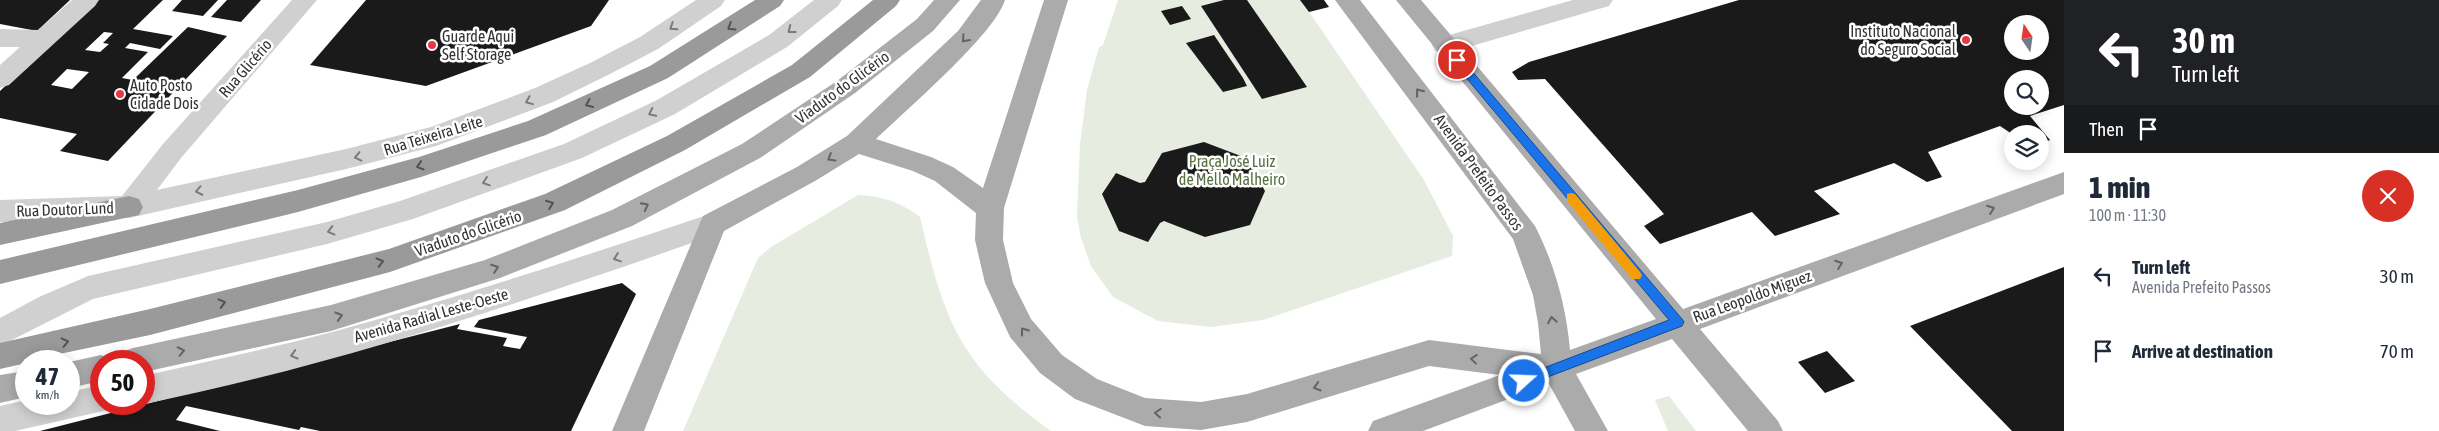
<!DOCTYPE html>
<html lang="en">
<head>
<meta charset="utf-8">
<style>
	body { margin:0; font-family:"Asap Condensed",sans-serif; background:#f6f6f7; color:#1f2937; height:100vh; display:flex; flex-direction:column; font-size:19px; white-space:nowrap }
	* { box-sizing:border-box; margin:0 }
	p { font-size:16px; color:#747a83 }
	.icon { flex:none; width:28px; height:28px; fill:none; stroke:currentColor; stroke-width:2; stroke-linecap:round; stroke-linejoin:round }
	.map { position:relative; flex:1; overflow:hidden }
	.side { display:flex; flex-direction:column; background:#fff; width:375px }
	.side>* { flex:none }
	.top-card { background:#202124; color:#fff; overflow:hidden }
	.needle { width:32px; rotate:347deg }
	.tools { position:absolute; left:2004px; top:15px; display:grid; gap:10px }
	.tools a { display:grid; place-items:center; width:45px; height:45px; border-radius:50%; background:#fff; box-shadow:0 2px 12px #0003; font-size:25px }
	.speed { position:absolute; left:15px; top:350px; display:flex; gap:10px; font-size:25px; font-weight:700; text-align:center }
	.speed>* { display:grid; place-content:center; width:65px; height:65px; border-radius:50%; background:#fff; box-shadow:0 2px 12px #0003; line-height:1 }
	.speed small { font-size:12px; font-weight:400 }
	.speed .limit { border:8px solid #d22; background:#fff; color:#111 }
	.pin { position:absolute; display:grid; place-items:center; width:42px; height:42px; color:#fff; margin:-21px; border:2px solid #fff; border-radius:50%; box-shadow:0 1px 5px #0007 }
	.me { position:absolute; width:55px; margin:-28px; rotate:70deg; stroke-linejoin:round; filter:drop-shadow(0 0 4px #0008) }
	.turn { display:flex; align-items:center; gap:18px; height:105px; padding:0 25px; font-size:22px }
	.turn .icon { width:65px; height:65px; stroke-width:2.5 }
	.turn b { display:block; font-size:35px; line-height:42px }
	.then { display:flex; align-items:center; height:48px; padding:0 25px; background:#0003; gap:10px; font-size:19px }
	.round { display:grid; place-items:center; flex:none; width:52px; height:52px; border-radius:26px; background:#f6f6f7 }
	.headline { display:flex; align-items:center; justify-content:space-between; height:85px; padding:0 25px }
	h1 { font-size:30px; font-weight:800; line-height:38px }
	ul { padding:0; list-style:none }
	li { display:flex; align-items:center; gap:15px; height:75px; padding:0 25px }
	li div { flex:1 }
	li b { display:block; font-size:19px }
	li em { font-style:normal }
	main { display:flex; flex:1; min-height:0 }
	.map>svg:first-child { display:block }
	.green { fill:#e6ecdf }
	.building { fill:#1a1a1a; fill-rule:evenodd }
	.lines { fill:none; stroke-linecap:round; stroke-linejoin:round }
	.minor { fill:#d0d0d0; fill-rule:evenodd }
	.major { fill:#ababab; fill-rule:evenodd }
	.highway { fill:#9a9a9a; fill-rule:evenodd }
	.oneway { stroke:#7a7a7a }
	.oneway2 { stroke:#525252 }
	.oneway3 { stroke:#636363 }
	.route { fill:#1a73e8; stroke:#114b97 }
	.slow { fill:#f59e0b }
	.poi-dot { fill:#e63946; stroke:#fff; stroke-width:2 }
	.labels { text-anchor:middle; stroke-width:5; stroke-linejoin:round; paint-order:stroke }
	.poi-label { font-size:16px; fill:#333; stroke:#fff; text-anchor:start }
	.street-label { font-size:16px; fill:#333; stroke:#fff }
	.park-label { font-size:16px; fill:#56703f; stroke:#fff }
</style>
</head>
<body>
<main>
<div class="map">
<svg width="2064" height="431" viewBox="0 0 2064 431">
	<rect width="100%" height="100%" fill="#fff"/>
	<g class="green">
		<path d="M1118,0H1301L1424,180L1453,236L1452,256L1263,320L1211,327L1158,321L1113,297L1091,266L1081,238L1077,217L1080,144L1087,90L1099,47L1103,45Z"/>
		<path d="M858,195C881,196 901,202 920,217C944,322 960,366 1051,431H683L758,258L771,247Z"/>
		<path d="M1669,396L1696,431H1668L1655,400Z"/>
	</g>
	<g class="building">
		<path d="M0,0H70L37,31L0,24Z"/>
		<path d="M96,0H163L133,29L173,36L160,49L130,43L125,48L148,52L122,78L133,80L188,27L227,36L108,161L60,151L77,134L0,118V91ZM104,32L113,33L103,43L109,44L100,52L85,50ZM67,69L89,72L72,89L51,85Z"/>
		<path d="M182,0H218L203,16L172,11Z"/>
		<path d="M227,0H261L241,22L211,17Z"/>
		<path d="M366,0H609L591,26L426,86L310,65Z"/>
		<path d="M1224,0H1247L1307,87L1262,99L1201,6Z"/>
		<path d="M1300,0H1324L1329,7L1309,12Z"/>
		<path d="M1739,0H2064V105L2030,116L2050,140L2040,144V134H2012L2000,126L1928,152L1942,177L1927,182L1894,163L1814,191L1840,214L1775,236L1752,212L1660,244L1644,226L1664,214L1545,79L1518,80L1512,72L1529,62ZM2012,24H2040V51H2012ZM2012,79H2040V106H2012Z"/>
		<path d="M1182,6L1191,19L1170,25L1161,11Z"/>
		<path d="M1214,35L1243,78L1247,86L1223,92L1186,43Z"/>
		<path d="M1204,142L1246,158L1265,191L1250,225L1205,237L1164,221L1160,223L1148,242L1119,231L1102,194L1116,173L1140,183L1145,182L1162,153Z"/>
		<path d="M2064,267V431H2012L1910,326Z"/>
		<path d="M622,283L636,294L571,431H320L301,427L299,430L186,406L176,420L220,431H40L460,324L457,329L507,338L503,346L520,349L527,337L474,327L479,320Z"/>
		<path d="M1827,351L1855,381L1825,393L1798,362Z"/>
	</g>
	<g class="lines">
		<g class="minor">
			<path d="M72,0H99L95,6L9,85L0,88V65L20,47H0V29L38,30Z"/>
			<path d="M292,0H317L181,158L157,190L346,149L431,127L535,88L590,63L640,37L696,0H725L721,6L658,49L608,75L553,102L436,146L346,169L129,218L0,222V200L122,196L163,144Z"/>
			<path d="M814,0H842L838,6L787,47L675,114L582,158L413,219L327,244L93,299L0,346V318L39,297L88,276L327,222L400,201L564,144L657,100L769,35Z"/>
			<path d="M1573,0H1613L1609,6L1444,54L1435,51L1432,45L1435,39Z"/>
			<path d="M713,213L723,216L727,224L723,232C533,299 341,364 144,404V376C208,361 273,348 336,331C463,296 588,255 713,213Z"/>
			<path d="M101,385V404H114L112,409L15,431H0V406L26,400V404H69V392Z"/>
		</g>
		<g class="major">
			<path d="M934,0H960L933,31L855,93L760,158L632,226L500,278L331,331L144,372V361H118L122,352L133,348L331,305L485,260L612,210L742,144L837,81L917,19Z"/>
			<path d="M981,0H1005C995,34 905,111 876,139L931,157L953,167L983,188L1044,0H1068L1004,208L1003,240L1013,283L1031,319L1062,355L1097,379L1145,398L1201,402L1247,394L1429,340L1541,354L1538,323L1533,295L1513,239L1335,0H1360L1535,226C1555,265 1566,306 1570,350L1656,319L1396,0H1421L1683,309L2064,172V194L1700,329L1778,421L1783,431H1748L1672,339L1576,374L1608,431H1575L1549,384L1423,431H1368L1373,421L1500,375L1429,366L1247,422L1201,430L1145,426L1075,399L1040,373L1010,337L985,283L975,240L976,213L935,181L913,171L859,154L815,181L724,231L644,431H612L703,216L797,167L847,136L958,31Z"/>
			<path d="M101,355L112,359L113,361H101V381L69,388V362Z"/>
			<path d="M26,371V397L0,403V375Z"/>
		</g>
		<g class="highway">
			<path d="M755,0H784L780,6L668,78L546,135L421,177L298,212L0,284V260L298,190L419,157L528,121L650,66Z"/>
			<path d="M873,0H900L896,6L810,77L685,150L565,210L390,272L150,335L26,361V363L0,369V343L150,309L389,249L545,194L667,136L792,65Z"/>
			<path d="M129,196L139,199L143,207L139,215L0,245V223Z"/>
		</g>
	</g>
	<defs><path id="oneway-chevron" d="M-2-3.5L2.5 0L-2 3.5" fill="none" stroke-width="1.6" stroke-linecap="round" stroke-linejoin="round" transform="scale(1.25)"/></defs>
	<g class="oneway">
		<use href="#oneway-chevron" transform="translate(673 27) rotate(147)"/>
		<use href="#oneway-chevron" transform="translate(791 30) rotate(142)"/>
		<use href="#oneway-chevron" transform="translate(529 101) rotate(158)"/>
		<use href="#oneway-chevron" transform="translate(652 113) rotate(154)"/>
		<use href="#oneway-chevron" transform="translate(358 157) rotate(167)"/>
		<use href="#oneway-chevron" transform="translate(486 182) rotate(161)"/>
		<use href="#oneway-chevron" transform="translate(199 191) rotate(168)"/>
		<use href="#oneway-chevron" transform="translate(331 231) rotate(165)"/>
		<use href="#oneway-chevron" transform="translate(617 258) rotate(161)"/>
		<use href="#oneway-chevron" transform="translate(294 355) rotate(164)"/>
	</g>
	<g class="oneway2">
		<use href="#oneway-chevron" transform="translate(731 27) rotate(148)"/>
		<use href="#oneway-chevron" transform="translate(589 104) rotate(155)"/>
		<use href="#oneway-chevron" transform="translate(420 166) rotate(163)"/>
		<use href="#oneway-chevron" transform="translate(550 204) rotate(-21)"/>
		<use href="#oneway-chevron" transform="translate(380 262) rotate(-15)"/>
		<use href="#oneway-chevron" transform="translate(222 303) rotate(-15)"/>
		<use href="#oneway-chevron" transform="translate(65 342) rotate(-13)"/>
	</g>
	<g class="oneway3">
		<use href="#oneway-chevron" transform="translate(965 39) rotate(132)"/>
		<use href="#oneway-chevron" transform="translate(1419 92) rotate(-128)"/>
		<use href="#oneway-chevron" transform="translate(831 158) rotate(149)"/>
		<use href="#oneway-chevron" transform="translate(645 206) rotate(-27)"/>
		<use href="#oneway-chevron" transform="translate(1991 209) rotate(-20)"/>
		<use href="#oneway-chevron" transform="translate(1839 264) rotate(-20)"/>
		<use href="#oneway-chevron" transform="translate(495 268) rotate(-20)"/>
		<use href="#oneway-chevron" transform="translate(339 316) rotate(-17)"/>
		<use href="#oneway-chevron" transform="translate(1552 320) rotate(-100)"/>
		<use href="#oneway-chevron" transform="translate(1024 331) rotate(-126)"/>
		<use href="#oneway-chevron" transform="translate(181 351) rotate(-12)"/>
		<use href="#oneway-chevron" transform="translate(1474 359) rotate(-173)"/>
		<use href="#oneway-chevron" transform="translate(1317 387) rotate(163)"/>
		<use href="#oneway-chevron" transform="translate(1158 413) rotate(-175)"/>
	</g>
	<path class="route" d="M1457,56L1460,57L1682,319L1684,322L1682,326L1524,386L1520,385L1518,381L1520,377L1669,320L1453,62V57Z"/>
	<path class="slow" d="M1571,193L1575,194L1640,272L1642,275L1640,279H1632L1567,201V194Z"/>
	<g class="poi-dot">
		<circle cx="1966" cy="40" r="5"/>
		<circle cx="432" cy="45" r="5"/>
		<circle cx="120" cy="94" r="5"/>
	</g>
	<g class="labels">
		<g class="poi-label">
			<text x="1956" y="37" text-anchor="end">Instituto Nacional<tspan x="1956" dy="18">do Seguro Social</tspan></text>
			<text x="442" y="42">Guarde Aqui<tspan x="442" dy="18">Self Storage</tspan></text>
			<text x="130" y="91">Auto Posto<tspan x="130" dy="18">Cidade Dois</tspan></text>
		</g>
		<g class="street-label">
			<text transform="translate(245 68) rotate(-49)" y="6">Rua Glicério</text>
			<text transform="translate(842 87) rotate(-36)" y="6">Viaduto do Glicério</text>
			<text transform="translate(433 135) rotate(-17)" y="6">Rua Teixeira Leite</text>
			<text transform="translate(1479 172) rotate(54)" y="6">Avenida Prefeito Passos</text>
			<text transform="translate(65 209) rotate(-2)" y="6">Rua Doutor Lund</text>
			<text transform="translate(468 233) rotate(-19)" y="6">Viaduto do Glicério</text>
			<text transform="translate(1752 296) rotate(-20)" y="6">Rua Leopoldo Miguez</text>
			<text transform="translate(431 315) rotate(-16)" y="6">Avenida Radial Leste-Oeste</text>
		</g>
		<g class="park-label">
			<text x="1232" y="167">Praça José Luiz<tspan x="1232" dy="18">de Mello Malheiro</tspan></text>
		</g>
	</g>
</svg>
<div class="tools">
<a><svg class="needle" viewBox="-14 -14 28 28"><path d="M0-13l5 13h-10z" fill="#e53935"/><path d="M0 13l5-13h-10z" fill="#747a83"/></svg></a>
<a><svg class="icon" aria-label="search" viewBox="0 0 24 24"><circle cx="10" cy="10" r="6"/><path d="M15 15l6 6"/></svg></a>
<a><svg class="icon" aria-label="layers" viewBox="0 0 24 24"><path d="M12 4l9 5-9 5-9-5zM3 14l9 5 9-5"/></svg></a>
</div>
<div class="speed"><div>47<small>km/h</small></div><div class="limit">50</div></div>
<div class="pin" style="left:1457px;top:60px;background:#d93025"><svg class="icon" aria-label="arrive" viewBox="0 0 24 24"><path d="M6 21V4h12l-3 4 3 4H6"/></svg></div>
<svg class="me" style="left:1524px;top:381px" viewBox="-20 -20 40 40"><circle r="17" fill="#1a73e8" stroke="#fff" stroke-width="3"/><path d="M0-11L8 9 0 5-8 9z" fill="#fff"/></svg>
</div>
<section class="side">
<div class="top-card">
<div class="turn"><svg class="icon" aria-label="left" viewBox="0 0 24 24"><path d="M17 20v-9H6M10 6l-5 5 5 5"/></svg><div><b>30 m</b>Turn left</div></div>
<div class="then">Then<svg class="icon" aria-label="arrive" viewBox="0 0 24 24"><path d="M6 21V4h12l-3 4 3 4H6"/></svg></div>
</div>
<div class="headline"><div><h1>1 min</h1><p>100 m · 11:30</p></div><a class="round" style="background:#d93025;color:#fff"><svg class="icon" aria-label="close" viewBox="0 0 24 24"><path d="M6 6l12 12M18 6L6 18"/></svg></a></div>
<ul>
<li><svg class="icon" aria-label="left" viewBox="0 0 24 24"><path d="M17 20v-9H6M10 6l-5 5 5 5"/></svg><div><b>Turn left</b><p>Avenida Prefeito Passos</p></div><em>30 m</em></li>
<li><svg class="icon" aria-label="arrive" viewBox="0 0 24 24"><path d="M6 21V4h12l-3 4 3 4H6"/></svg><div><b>Arrive at destination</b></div><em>70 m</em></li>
</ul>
</section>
</main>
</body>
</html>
